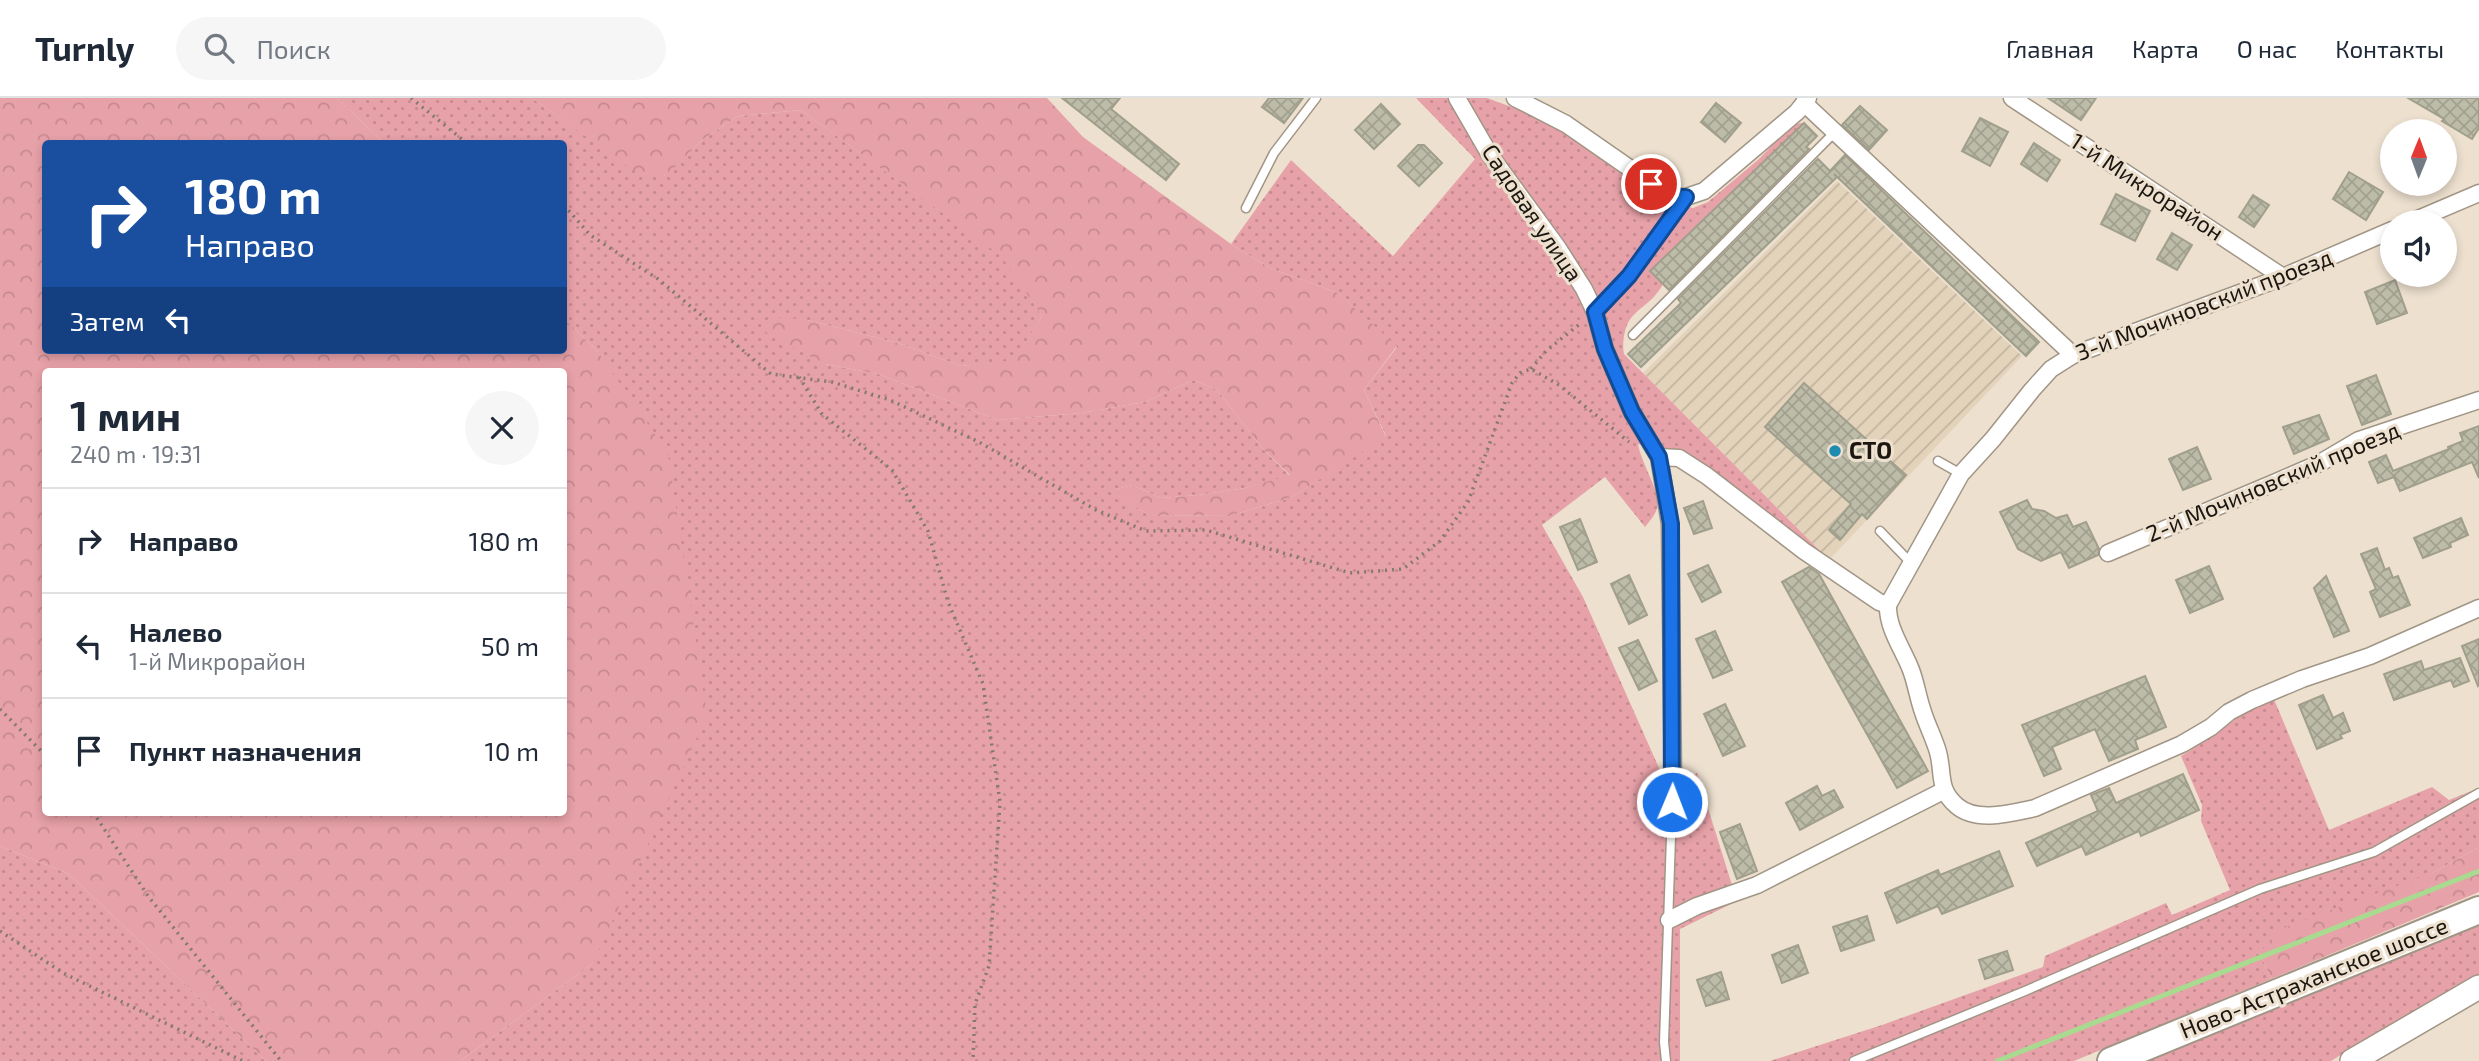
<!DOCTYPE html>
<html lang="ru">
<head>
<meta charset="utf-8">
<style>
	body { margin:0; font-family:"Exo 2",sans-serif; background:#f6f6f7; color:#1f2937; height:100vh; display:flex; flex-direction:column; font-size:26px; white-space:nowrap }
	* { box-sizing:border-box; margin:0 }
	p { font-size:23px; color:#747a83 }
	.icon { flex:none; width:38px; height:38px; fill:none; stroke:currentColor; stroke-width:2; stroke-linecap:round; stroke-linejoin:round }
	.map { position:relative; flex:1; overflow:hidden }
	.panel { position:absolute; left:42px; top:270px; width:525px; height:448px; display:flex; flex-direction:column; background:#fff; border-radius:7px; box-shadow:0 4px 10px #0003 }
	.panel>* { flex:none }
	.banner { position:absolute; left:42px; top:42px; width:525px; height:214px; border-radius:7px; box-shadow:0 4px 10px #0003; background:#1a4fa0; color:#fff; overflow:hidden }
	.needle { width:46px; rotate:1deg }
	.controls { position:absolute; left:2380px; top:21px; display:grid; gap:14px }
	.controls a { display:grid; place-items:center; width:77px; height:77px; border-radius:50%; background:#fff; box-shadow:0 4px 10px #0003; font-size:35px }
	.pin { position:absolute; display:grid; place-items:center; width:60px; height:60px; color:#fff; margin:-30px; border:4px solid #fff; border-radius:50%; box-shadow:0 2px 7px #0007 }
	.me { position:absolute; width:77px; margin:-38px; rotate:1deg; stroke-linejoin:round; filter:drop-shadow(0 0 5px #0008) }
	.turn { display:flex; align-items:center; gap:24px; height:147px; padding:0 28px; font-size:32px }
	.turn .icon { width:91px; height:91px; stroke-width:2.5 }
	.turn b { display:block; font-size:49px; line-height:60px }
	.then { display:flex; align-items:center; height:66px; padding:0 28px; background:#0003; gap:14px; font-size:26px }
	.round { display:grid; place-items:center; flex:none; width:74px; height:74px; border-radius:37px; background:#f6f6f7 }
	.overview { display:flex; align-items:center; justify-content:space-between; height:119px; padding:0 28px }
	h1 { font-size:42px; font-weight:700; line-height:52px }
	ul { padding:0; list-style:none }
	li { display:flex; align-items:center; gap:21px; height:105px; padding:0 28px; border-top:2px solid #e0e1e3 }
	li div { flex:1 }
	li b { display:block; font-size:26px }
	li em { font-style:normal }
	header { display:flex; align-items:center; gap:42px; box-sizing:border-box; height:98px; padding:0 35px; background:#fff; border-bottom:2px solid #e0e1e3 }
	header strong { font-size:33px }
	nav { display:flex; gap:38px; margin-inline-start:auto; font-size:24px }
	.search { width:490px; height:63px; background:#f6f6f7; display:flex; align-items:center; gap:18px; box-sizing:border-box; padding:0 24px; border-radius:38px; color:#747a83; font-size:26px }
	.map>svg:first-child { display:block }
	.industrial { fill:url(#industrial-furrows) }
	.grass { fill:url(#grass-dots) }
	.forest { fill:url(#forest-crowns); fill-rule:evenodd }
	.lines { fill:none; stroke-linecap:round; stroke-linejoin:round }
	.stream { stroke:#a8da8f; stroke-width:5 }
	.building { fill:url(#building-cross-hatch); stroke:#a09f8c; stroke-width:2 }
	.lane-casing { stroke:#a19585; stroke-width:11 }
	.street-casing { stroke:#a19585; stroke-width:19 }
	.secondary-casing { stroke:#a19585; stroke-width:26 }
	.primary-casing { stroke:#a19585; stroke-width:30 }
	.path { stroke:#837a6f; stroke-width:3.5; stroke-dasharray:2 5; stroke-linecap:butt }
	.lane { stroke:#fff; stroke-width:8 }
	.street { stroke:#fff; stroke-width:16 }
	.secondary { stroke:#fff; stroke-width:23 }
	.primary { stroke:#fff; stroke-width:26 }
	.route-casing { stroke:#114b97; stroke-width:18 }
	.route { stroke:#1a73e8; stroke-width:12 }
	.poi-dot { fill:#1e8bb1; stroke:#ede0cf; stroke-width:2.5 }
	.labels { text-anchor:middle; stroke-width:6; stroke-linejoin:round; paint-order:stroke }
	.street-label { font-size:23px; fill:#1b1610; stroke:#ede0cf }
	.poi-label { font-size:23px; font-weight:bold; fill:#1b1610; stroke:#ede0cf; text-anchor:start }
</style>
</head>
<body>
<header>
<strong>Turnly</strong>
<div class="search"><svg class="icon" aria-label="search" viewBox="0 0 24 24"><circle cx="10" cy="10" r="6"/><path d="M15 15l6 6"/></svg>Поиск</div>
<nav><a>Главная</a><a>Карта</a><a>О нас</a><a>Контакты</a></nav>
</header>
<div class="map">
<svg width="2479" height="963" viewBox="0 0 2479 963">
	<defs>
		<pattern id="industrial-furrows" width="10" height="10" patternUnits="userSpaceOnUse" patternTransform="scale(1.75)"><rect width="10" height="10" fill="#e4d3bb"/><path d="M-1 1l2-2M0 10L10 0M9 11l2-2" fill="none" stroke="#c3b4a0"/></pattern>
		<pattern id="grass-dots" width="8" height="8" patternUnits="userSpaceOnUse" patternTransform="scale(1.75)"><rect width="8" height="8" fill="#e7a1a8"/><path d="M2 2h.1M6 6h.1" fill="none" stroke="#c68a90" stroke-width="1.8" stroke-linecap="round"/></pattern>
		<pattern id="forest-crowns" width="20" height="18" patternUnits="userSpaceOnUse" patternTransform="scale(1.75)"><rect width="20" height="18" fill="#e7a1a8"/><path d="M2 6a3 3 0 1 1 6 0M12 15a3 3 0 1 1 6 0" fill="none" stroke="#c68a90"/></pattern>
		<pattern id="building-cross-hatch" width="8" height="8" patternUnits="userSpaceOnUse" patternTransform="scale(1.75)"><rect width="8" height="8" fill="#bdbca9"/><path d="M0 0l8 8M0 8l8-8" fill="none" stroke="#a2a190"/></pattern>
	</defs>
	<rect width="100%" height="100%" fill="#ede0cf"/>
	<path class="industrial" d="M1837,83L2022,258L1829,462L1643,275Z"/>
	<g class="grass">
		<path d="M337,0H532L583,36L665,78L701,43L738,18L801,12L1002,158L1042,218L1015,263L961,268L898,245L807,222L825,266L878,276L998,322L1081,315L1145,304L1194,282L1217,292L1263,351L1290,378L1246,390L1198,397L1161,400L1132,387L1110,393L1149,417L1229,418L1290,400L1386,338L1364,292L1397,249L1338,195L1270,170L1231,146L1291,62L1393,158L1475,61L1416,0H1487L1536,18L1604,59L1643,93L1666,106L1693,110L1708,104L1759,61L1793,26L1804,25L1651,172L1663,186C1653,205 1637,210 1629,223C1624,231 1622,247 1624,256L1829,462L1683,355L1638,346C1641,365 1660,392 1657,410C1656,416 1649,424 1645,429L1605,379L1542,427L1583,499L1667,688L1697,675L1732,787L1735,804L1680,831V963H460L593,865L598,254L564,220V46L384,45Z"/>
		<path d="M2273,599L2329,732L2432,689L2449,702L2479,690V749L2434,774L2260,855L2271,881L2074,963H1770L1882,927L2043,869L2045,858L2166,805L2172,817L2230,792L2201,723L2202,707L2181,658C2212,640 2241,614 2273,599Z"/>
		<path d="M0,748L69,776L266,963H0Z"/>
		<path d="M2479,822V877L2389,927L2331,963H2133Z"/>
	</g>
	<g class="forest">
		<path d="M0,0H337L384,45L46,46V252H564V220L598,254L668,355L707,618L593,865L460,963H266L69,776L0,748ZM46,273H564V714H46Z"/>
		<path d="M532,0H1047L1083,39L1231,146L1270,170L1338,195L1397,248L1364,292L1386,339L1290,400L1229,418L1149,417L1109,393L1132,387L1161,400L1198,397L1246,390L1290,377L1263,351L1217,292L1194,282L1145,304L1081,315L998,322L878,276L825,266L765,234L781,219L807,222L898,245L961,268L1015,262L1042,218L1001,158L801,12L738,18L701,43L666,78L634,73Z"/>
		<path d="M2479,749V794L2271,881L2260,855L2278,832L2434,774Z"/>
	</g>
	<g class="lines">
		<path class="stream" d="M1997,963L2479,773"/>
	</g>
	<g class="building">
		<path d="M1062,0H1120L1111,11L1179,66L1166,82Z"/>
		<path d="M1269,0H1303L1284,25L1262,9Z"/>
		<path d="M2048,0H2096L2081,22Z"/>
		<path d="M2408,0H2479V30L2472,41L2442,23L2444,21Z"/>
		<path d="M1716,5L1741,25L1725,44L1701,24Z"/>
		<path d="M1381,6L1400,26L1374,51L1355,32Z"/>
		<path d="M1860,8L1887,32L1869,52L1842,27Z"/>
		<path d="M1980,20L2008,34L1990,68L1962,53Z"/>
		<path d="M1804,25L1817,38L1806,49L1809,51L1669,192L1650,173Z"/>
		<path d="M2034,45L2060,62L2047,83L2021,66Z"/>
		<path d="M1418,47H1424L1442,65L1419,88L1398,68Z"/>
		<path d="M1845,57L2039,244L2026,258L1834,76L1837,79L1641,269L1628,256L1681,205L1678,201L1818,61L1830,73Z"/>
		<path d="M2349,74L2383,94L2366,122L2333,101Z"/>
		<path d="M2116,96L2150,113L2135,143L2101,126Z"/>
		<path d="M2253,97L2269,107L2254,129L2239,119Z"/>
		<path d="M2172,135L2192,147L2177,172L2157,161Z"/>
		<path d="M2395,182L2407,215L2377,226L2365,194Z"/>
		<path d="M2376,277L2391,316L2362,327L2347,288Z"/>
		<path d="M1804,285L1906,377L1867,421L1862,416L1840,442L1829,432L1851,406L1765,329Z"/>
		<path d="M2319,317L2329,341L2294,356L2283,329Z"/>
		<path d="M2479,328V380L2472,364L2400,393L2394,379L2378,385L2369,364L2386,357L2393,373L2449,351L2448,349L2463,343L2460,335Z"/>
		<path d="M2197,349L2211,381L2183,392L2169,361Z"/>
		<path d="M2027,402L2032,411L2044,413L2056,420L2067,417L2073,429L2086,424L2099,451L2098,457L2069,470L2061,454L2041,463L2018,451L2000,414Z"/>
		<path d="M1703,403L1712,430L1694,436L1684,410Z"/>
		<path d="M2461,420L2468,437L2450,445L2451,449L2423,460L2414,440Z"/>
		<path d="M1580,421L1597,464L1578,472L1560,429Z"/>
		<path d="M2377,450L2385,472L2389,470L2393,480L2398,478L2410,507L2380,519L2370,494L2376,491L2361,456Z"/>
		<path d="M1708,467L1721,494L1702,504L1688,476Z"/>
		<path d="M2209,468L2223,501L2190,515L2176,482Z"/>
		<path d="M1809,469L1819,476L1928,673L1897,690L1782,484Z"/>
		<path d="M1629,477L1647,517L1629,526L1611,486Z"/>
		<path d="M2326,478L2349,533L2334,539L2314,490Z"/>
		<path d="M1715,533L1732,572L1713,580L1696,541Z"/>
		<path d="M2479,541V587L2478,588L2462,548Z"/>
		<path d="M1638,542L1657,583L1639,592L1619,550Z"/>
		<path d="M2460,560L2469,583L2454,589L2451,582L2394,602L2384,576L2421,563L2424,572Z"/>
		<path d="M2145,578L2166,629L2135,642L2138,651L2109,663L2095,631L2052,649L2061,671L2044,678L2022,627Z"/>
		<path d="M2323,597L2333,620L2343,615L2350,633L2340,637L2342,640L2317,651L2299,607Z"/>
		<path d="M1725,606L1745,648L1723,658L1704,616Z"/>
		<path d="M2183,676L2199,712L2141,738L2139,733L2086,757L2082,748L2037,768L2026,745L2098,713L2091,697L2109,690L2116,705Z"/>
		<path d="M1817,688L1822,698L1834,692L1843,709L1800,732L1786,705Z"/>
		<path d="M1740,726L1757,773L1737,781L1720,734Z"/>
		<path d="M1999,753L2013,788L1942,816L1938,808L1897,825L1885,795L1938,772L1940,777Z"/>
		<path d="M1867,818L1874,842L1841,853L1833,829Z"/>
		<path d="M1798,847L1808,875L1782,885L1772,857Z"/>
		<path d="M2007,853L2013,872L1985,881L1979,862Z"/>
		<path d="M1721,874L1729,901L1706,908L1697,882Z"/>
	</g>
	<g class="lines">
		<g class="lane-casing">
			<g id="lane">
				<path d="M1246,110L1274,55L1316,0"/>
				<path d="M1595,214L1629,178L1686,99"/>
				<path d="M1633,237L1835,34"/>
				<path d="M1938,363L1961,376"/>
				<path d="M1880,433L1912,466"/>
				<path d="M1666,963L1664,944L1673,680"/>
				<path d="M1854,963L2025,893L2260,791L2374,754L2479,695"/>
			</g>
		</g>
		<g class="street-casing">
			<g id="street">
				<path d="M1457,0L1490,57L1558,150L1584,191L1595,214L1605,251L1632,314L1659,359L1670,426L1673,680"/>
				<path d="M1515,0L1566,26L1671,99H1686L1704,93L1797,14L1808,0"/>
				<path d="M2012,0L2283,179"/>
				<path d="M1804,5L2073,257"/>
				<path d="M2411,124L2479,95"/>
				<path d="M2392,132L2283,179L2073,257L2051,271L2032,292L1993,341L1961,376L1888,507C1887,530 1903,551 1911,572C1916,585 1918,600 1923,614C1927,627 1934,640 1938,654C1944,676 1937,691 1957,708C1977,725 2011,715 2035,710L2182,646L2211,629L2229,614L2252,602L2302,581L2370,558L2479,510"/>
				<path d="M1659,359L1679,360L1707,378L1804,453L1879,504L1888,507"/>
				<path d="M2108,455L2276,384L2320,365L2359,342L2479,302"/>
				<path d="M1669,822L1697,808L1757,787L1943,693"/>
			</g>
		</g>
		<g class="secondary-casing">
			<path id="secondary" d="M2352,963L2479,889"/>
		</g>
		<g class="primary-casing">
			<path id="primary" d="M2111,963L2479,812"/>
		</g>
		<g class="path">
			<path d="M411,0L468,46"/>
			<path d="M564,107L590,137L658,181L771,276L832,284L890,302L979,344L1096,412L1146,433L1206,432L1350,475L1403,471L1440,443L1468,404L1512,285L1520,275L1531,271L1559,287L1629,344"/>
			<path d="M1531,271L1546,253L1581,225"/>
			<path d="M799,279L822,316L892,372L928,433L948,504L983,586L1000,704L989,868L975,906L973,963"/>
			<path d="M0,611L46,658"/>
			<path d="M93,714L148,798L281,963"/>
			<path d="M0,833L63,875L243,963"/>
		</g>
		<use href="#lane" class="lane"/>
		<use href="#street" class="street"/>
		<use href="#secondary" class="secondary"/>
		<use href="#primary" class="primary"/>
	</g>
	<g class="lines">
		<g class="route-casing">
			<path id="route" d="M1651,86L1671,99H1686L1629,178L1595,214L1605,251L1632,314L1659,359L1671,426L1672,704"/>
		</g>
		<use href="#route" class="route"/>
	</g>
	<circle class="poi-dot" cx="1835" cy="353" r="7"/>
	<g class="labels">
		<g class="street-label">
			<text transform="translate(2147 89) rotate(33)" y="8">1-й Микрорайон</text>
			<text transform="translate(1532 115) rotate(56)" y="8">Садовая улица</text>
			<text transform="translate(2204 207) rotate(-21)" y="8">3-й Мочиновский проезд</text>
			<text transform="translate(2273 384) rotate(-23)" y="8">2-й Мочиновский проезд</text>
			<text transform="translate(2314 880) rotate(-22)" y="8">Ново-Астраханское шоссе</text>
		</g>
		<g class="poi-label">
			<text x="1849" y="361">СТО</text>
		</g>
	</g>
</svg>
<div class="controls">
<a><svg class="needle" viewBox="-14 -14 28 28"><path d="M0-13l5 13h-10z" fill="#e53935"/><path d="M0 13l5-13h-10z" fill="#747a83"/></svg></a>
<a><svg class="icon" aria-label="sound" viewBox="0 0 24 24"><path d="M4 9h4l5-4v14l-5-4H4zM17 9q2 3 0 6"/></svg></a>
</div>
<div class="pin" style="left:1651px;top:86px;background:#d93025"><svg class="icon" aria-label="arrive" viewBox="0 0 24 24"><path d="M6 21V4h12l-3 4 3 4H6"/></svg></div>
<svg class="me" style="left:1672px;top:704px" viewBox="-20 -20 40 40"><circle r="17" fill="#1a73e8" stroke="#fff" stroke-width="3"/><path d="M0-11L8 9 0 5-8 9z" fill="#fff"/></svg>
<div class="banner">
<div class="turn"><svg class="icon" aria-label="right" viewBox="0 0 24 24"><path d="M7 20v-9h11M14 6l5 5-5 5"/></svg><div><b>180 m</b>Направо</div></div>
<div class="then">Затем<svg class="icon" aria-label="left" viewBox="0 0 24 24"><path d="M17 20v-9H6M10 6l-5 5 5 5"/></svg></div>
</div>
<section class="panel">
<div class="overview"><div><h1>1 мин</h1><p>240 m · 19:31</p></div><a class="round"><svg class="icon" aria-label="close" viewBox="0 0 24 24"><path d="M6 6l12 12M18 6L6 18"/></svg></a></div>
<ul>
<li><svg class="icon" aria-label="right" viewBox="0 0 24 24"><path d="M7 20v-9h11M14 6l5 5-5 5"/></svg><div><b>Направо</b></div><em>180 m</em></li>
<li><svg class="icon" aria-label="left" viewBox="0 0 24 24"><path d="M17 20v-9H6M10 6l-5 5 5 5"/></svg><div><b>Налево</b><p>1-й Микрорайон</p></div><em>50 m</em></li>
<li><svg class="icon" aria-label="arrive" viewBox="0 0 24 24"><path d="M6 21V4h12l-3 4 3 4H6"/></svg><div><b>Пункт назначения</b></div><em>10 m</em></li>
</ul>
</section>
</div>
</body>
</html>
